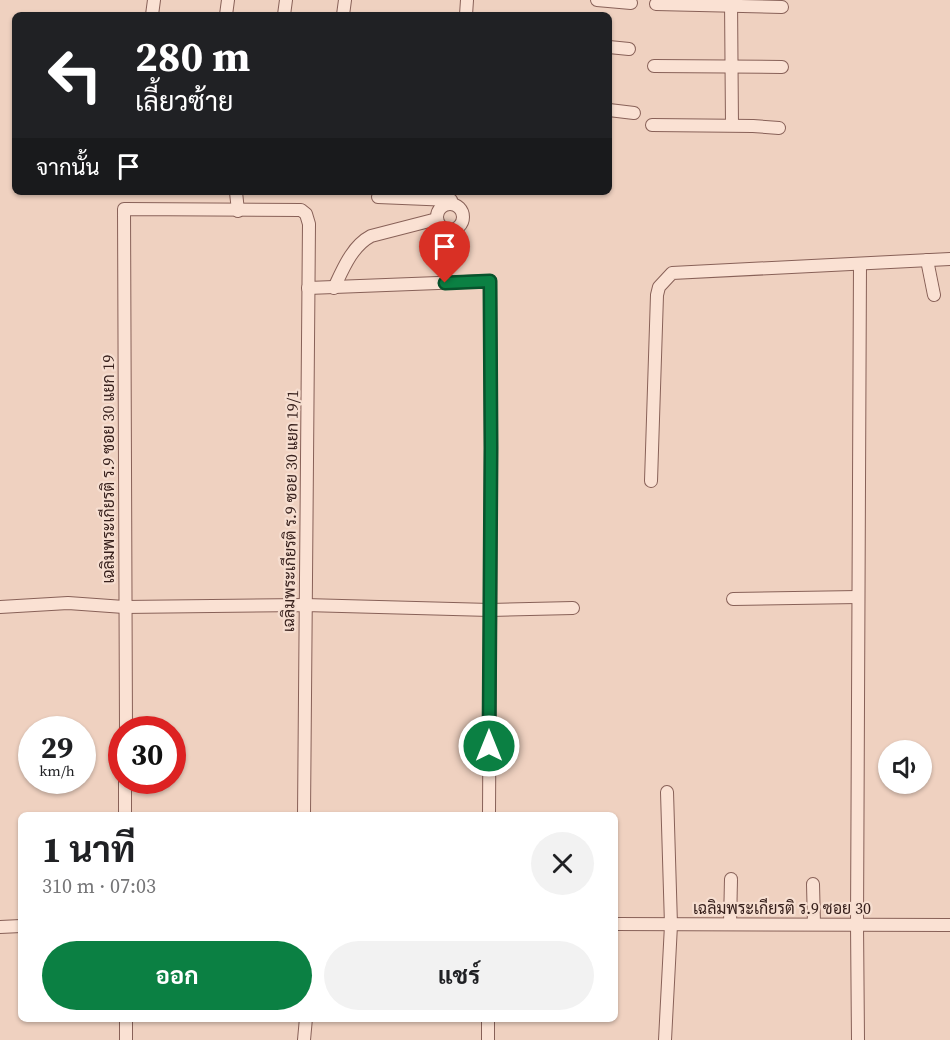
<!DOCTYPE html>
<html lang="th">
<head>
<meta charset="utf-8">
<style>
	body { margin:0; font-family:"Source Serif 4",Sarabun,serif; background:#f2f2f2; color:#202124; height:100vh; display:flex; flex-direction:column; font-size:22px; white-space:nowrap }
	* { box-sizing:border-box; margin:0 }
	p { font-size:20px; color:#757577 }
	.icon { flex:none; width:33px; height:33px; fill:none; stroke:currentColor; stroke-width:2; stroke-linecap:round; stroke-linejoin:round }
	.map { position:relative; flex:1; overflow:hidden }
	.details { position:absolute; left:18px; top:812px; width:600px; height:210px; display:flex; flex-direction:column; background:#fff; border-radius:9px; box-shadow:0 2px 4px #0004 }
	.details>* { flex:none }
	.guide { position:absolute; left:12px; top:12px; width:600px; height:183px; border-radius:9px; box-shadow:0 2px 4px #0004; background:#202124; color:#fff; overflow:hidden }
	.controls { position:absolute; left:878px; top:740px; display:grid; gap:12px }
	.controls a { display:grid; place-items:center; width:54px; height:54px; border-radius:50%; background:#fff; box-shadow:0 2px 4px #0004; font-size:30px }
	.speed { position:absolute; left:18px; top:716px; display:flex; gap:12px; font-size:30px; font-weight:700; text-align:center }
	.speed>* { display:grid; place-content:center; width:78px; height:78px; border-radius:50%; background:#fff; box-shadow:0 2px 4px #0004; line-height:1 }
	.speed small { font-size:15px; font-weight:400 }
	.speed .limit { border:9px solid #d22; background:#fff; color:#111 }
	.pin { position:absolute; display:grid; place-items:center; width:51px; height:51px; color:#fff; margin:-62px -26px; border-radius:50% 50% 50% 0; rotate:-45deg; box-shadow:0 0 6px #0007 }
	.pin .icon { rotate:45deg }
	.me { position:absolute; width:66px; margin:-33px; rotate:0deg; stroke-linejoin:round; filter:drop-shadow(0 0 4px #0008) }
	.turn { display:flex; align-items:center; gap:21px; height:126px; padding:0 24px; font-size:27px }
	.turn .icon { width:78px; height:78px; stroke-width:2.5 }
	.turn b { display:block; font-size:42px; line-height:51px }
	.then { display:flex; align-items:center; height:57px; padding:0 24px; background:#0003; gap:12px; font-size:22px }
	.round { display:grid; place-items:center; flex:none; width:63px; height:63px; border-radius:32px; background:#f2f2f2 }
	.overview { display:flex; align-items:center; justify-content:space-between; height:102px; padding:0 24px }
	h1 { font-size:36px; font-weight:700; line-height:45px }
	.primary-button { display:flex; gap:12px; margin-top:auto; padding:12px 24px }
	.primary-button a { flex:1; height:69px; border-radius:36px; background:#0b8043; color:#fff; font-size:24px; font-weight:700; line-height:69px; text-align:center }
	.primary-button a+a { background:#f2f2f2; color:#202124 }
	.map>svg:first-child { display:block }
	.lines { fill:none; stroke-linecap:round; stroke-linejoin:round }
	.minor-casing { stroke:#886158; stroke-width:14 }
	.minor { stroke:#fae1d3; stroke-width:12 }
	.route-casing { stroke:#07532c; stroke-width:15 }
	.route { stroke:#0b8043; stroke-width:10 }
	.labels { text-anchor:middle; stroke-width:4.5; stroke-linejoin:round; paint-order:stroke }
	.street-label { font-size:16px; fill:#37201c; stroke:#f6ded0 }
</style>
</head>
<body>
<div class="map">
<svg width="950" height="1040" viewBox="0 0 950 1040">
	<rect width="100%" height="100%" fill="#efd1c0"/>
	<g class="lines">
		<g class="minor-casing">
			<g id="minor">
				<path d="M597,0L631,3"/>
				<path d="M731,0L732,125"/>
				<path d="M656,4L782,7"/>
				<path d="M152,15L154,0"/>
				<path d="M226,15L228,0"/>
				<path d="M284,15L286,0"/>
				<path d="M343,15L345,0"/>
				<path d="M466,15L467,0"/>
				<path d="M609,47L629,49"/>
				<path d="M654,66L782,67"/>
				<path d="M609,110L634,113"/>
				<path d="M652,125L753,126L779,128"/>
				<path d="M236,192L238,211"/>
				<path d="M378,197L451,200"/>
				<circle cx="450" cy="217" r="13"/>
				<path d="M927,260L934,295"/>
				<path d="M308,288L490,281L491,448L489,814"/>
				<path d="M334,288C343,269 352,246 371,236L437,219"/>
				<path d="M651,481L657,295L659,287L672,273L950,259"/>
				<path d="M733,599L858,597"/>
				<path d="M0,607L68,603L124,607L305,605L490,610L573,608"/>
				<path d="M126,729L124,209L301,210L306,214L309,224L304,814"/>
				<path d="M125,814V780"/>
				<path d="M813,884L814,924"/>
				<path d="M615,924L950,925"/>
				<path d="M730,924L731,879"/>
				<path d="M0,927L21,926"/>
				<path d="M126,1018V1040"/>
				<path d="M488,1018V1040"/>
				<path d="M304,1040L306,1018"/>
				<path d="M665,1040L671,925L667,792"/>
				<path d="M858,1040L857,924L860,264"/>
			</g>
		</g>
		<use href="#minor" class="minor"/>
	</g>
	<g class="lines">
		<g class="route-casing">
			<path id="route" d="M445,283L490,281L491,448L489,746"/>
		</g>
		<use href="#route" class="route"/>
	</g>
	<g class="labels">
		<g class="street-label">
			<text transform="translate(108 469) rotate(-90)" y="6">เฉลิมพระเกียรติ ร.9 ซอย 30 แยก 19</text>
			<text transform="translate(290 511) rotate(-89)" y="6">เฉลิมพระเกียรติ ร.9 ซอย 30 แยก 19/1</text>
			<text x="782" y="914">เฉลิมพระเกียรติ ร.9 ซอย 30</text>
		</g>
	</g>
</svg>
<div class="controls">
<a><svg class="icon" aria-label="sound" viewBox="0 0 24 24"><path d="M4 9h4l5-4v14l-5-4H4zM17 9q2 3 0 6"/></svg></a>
</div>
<div class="speed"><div>29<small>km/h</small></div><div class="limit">30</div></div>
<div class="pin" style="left:445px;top:283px;background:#d93025"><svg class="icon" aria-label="arrive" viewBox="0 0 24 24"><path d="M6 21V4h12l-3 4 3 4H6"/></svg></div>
<svg class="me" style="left:489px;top:746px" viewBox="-20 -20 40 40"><circle r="17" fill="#0b8043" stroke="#fff" stroke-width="3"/><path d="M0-11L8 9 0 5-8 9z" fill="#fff"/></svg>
<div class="guide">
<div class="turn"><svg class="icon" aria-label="left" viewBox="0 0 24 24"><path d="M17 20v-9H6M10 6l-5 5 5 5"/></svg><div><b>280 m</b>เลี้ยวซ้าย</div></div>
<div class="then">จากนั้น<svg class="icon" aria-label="arrive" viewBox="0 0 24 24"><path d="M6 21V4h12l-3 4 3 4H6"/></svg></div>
</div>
<section class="details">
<div class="overview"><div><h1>1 นาที</h1><p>310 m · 07:03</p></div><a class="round"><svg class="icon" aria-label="close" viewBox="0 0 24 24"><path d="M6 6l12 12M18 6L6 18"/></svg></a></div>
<div class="primary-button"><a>ออก</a><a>แชร์</a></div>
</section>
</div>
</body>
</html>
